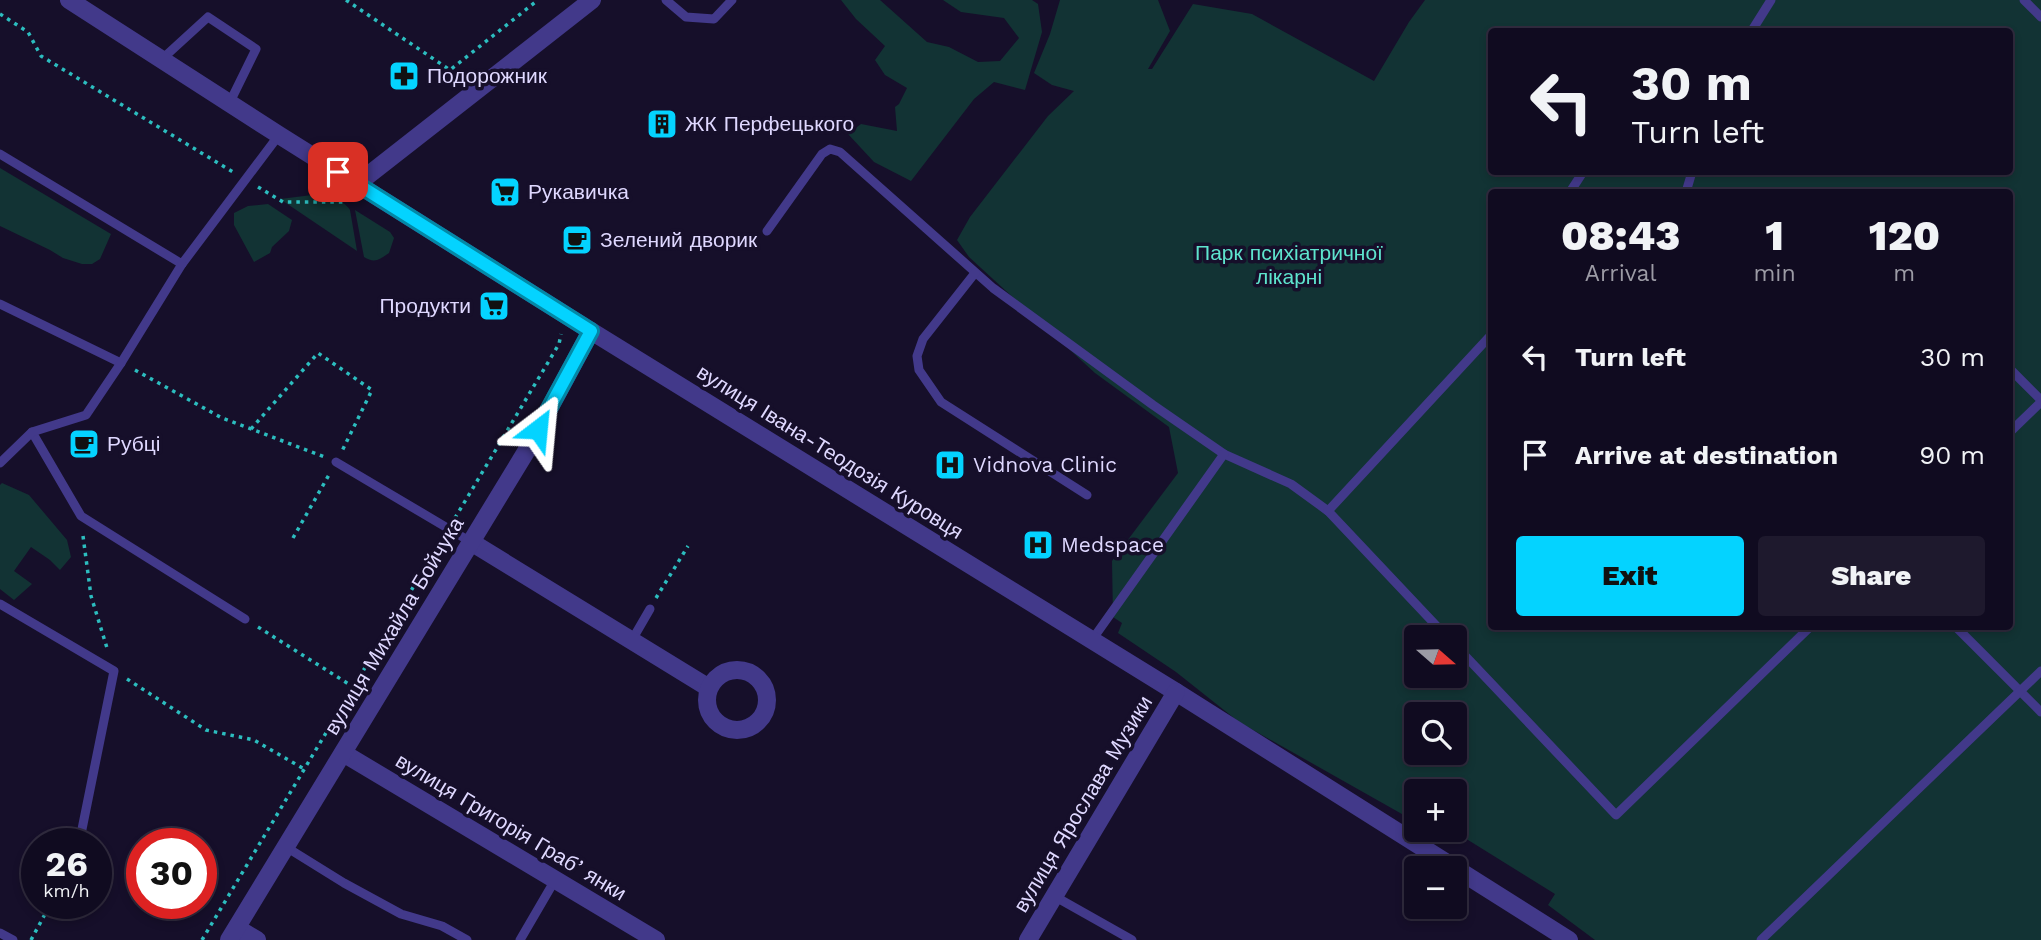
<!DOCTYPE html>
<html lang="en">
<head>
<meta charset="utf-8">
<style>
	body { margin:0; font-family:"Work Sans",sans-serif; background:#1e192d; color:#f1f3f6; height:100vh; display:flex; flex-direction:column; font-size:26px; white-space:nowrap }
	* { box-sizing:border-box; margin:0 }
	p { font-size:23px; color:#9c9ba5 }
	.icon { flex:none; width:38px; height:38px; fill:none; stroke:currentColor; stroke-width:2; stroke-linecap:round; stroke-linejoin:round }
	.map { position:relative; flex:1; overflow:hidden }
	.panel { position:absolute; left:1488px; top:189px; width:525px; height:441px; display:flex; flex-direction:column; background:#100b20; border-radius:7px; box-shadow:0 4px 10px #0003,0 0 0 2px #302b3e }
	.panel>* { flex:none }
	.banner { position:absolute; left:1488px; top:28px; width:525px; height:147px; border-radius:7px; box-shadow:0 4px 10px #0003,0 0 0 2px #302b3e; background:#100b20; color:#f1f3f6; overflow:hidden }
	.needle { width:46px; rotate:110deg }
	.tools { position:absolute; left:1404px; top:625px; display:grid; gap:14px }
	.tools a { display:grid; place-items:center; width:63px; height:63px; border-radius:7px; background:#100b20; box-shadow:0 4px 10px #0003,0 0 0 2px #302b3e; font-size:35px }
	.speed { position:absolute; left:21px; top:828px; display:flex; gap:14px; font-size:35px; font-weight:700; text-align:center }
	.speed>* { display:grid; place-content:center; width:91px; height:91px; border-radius:50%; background:#100b20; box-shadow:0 4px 10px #0003,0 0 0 2px #302b3e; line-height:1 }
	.speed small { font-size:18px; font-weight:400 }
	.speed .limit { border:10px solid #d22; background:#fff; color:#111 }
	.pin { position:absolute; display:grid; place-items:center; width:60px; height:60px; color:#fff; margin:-30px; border-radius:14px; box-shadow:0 4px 10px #0006 }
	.me { position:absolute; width:77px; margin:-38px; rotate:29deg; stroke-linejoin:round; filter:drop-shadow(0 0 5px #0008) }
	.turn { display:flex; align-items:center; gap:24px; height:147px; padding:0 28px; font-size:32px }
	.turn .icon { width:91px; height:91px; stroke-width:2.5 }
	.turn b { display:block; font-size:49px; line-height:60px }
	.eta { display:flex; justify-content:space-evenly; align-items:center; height:119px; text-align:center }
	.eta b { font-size:42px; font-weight:800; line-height:49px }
	.cta { display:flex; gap:14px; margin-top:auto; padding:14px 28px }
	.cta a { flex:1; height:80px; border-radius:7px; background:#04d3ff; color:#111; font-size:28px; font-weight:800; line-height:80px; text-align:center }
	.cta a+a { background:#1e192d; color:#f1f3f6 }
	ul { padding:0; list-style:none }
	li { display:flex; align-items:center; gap:21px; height:98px; padding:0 28px }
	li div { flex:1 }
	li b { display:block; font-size:26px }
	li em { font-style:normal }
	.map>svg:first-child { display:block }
	.green { fill:#123334; fill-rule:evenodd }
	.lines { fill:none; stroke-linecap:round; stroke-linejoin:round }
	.path { stroke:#2cbdbf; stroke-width:3.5; stroke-dasharray:3.5 5; stroke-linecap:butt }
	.service { stroke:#42398a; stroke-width:9 }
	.minor { stroke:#42398a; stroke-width:18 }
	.route-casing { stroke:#0389a6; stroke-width:18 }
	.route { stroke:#04d3ff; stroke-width:12 }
	.labels { text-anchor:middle; stroke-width:7; stroke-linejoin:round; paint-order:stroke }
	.poi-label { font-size:21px; fill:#dfd8ff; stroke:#160f2a; text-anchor:start }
	.park-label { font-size:21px; fill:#5ee4cd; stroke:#160f2a }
	.street-label { font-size:21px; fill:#dfd8ff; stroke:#160f2a }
</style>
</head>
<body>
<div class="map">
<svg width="2041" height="940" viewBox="0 0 2041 940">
	<rect width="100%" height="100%" fill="#160f2a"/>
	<g class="green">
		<path d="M841,0H880L927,42L949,47L978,62L1000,61L1019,38L1004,18L961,12L943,0H1032L1038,4L1042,32L1025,90L994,82L974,99L911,181L874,162L848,134L861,124L897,131L895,107L899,104L907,88L885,75L875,60L885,46L856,19Z"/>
		<path d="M1060,0H1158L1170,31L1148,69H1152L1193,4L1252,14L1374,81L1409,22L1425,0H2041V940H1595L1548,905L1555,894L1452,830H1454V791H1416V807L1413,805L1409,818L1239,722L1176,672L1118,633L1122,623L1113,617L1112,561L1178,473L1169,427L1095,373L969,257L957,240L970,217L1048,116L1074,91L1052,85L1034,73L1050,34ZM1491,32H2009V172H1491ZM1491,192H2009V626H1491ZM1416,637H1454V676H1416ZM1416,714H1454V752H1416Z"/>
		<path d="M0,168L111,234L100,259L92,264H82L63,258L50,250L0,226Z"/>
		<path d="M312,195C326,196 342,198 350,210L357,251L280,199Z"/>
		<path d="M268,204L292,220L289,231L272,247L270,253L254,262L234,225V213L248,206Z"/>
		<path d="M355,210L390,232L394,238L389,253C380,259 375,264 364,257Z"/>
		<path d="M2,483L29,495L67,540L71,557L60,570L50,560L31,547L14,571L32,584L14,600L0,589V485Z"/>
	</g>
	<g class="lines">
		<g class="path">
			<path d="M346,0L450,70"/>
			<path d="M0,14L28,32L41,56L233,172"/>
			<path d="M457,83L450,70L538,0"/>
			<path d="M258,187L283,202H347"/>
			<path d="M135,370L222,418L325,457"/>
			<path d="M251,429L318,353L372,390L342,451"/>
			<path d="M455,518L559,344L561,334"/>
			<path d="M83,536L91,596L107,648"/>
			<path d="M293,538L330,473"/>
			<path d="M656,598L688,546"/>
			<path d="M258,627L355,688"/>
			<path d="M127,679L206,730L254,740L304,769"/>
			<path d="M31,940L51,903"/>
			<path d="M202,940L442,539"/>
		</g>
		<g class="service">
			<path d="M666,0L686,17L714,19L732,0"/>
			<path d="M2024,0L2041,17"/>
			<path d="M1751,32L1771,0"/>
			<path d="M161,60L208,17L256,49L229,104"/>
			<path d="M0,154L182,264L279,135"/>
			<path d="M1570,192L1583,172"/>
			<path d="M1686,192L1692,172"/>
			<path d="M767,231L822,154L830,149L840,152L993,288L1153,405L1224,454L1291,484L1328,511L1447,637"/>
			<path d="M975,273L923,339L917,356L919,370L941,402L1087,495"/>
			<path d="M0,304L121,363"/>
			<path d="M2009,368L2041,400"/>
			<path d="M32,432L81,516L245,619"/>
			<path d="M2009,433L2041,402"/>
			<path d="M336,462L471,542"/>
			<path d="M0,463L32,432L86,415L121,363L182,264"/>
			<path d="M1328,511L1491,335"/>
			<path d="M0,604L114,671L79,844"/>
			<path d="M1955,626L2041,712"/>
			<path d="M632,640L650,609"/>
			<path d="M1092,640L1224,454"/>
			<path d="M1454,644L1616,815L1811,626"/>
			<path d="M286,847L344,883L401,914L442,926L467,940"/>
			<path d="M1054,896L1132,940"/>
			<path d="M0,933L13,940"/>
			<path d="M520,940L555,880"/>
			<path d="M1761,940L2041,671"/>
		</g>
		<g class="minor">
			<path d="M69,0L279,135L591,331L1176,692L1569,940"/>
			<path d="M357,184L592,0"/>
			<path d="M471,542L709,688"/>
			<circle cx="737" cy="700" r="30"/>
			<path d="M343,753L656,940"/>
			<path d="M237,928L257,940"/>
			<path d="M229,940L527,450L591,331"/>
			<path d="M1028,940L1176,692"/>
		</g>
	</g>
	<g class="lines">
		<g class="route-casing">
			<path id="route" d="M338,172L591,331L538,429"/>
		</g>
		<use href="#route" class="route"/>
	</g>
	<defs>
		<g id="pharmacy-square" transform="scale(1.575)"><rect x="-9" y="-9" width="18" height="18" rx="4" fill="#04d3ff" stroke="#160f2a"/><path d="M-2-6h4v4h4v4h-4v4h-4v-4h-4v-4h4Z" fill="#111"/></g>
		<g id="building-square" transform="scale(1.575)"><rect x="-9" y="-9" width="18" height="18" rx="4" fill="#04d3ff" stroke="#160f2a"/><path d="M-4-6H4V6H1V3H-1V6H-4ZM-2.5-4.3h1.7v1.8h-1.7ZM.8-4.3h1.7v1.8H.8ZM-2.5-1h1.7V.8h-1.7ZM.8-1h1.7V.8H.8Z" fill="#111"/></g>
		<g id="supermarket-square" transform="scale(1.575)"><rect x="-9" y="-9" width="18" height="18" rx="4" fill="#04d3ff" stroke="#160f2a"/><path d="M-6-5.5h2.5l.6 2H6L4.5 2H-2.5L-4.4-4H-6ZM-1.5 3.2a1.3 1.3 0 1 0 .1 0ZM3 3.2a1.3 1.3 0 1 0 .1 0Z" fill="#111"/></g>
		<g id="cafe-square" transform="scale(1.575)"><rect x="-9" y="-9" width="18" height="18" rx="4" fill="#04d3ff" stroke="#160f2a"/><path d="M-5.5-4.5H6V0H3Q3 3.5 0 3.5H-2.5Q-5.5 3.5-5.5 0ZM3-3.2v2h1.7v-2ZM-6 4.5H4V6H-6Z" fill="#111"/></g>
		<g id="hospital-square" transform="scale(1.575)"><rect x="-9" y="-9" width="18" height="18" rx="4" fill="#04d3ff" stroke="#160f2a"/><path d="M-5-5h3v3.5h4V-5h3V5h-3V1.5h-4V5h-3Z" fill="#111"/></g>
	</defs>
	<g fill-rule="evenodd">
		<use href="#pharmacy-square" x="404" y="76"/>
		<use href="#building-square" x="662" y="124"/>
		<use href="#supermarket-square" x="505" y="192"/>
		<use href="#cafe-square" x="577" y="240"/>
		<use href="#supermarket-square" x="494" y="306"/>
		<use href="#cafe-square" x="84" y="444"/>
		<use href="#hospital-square" x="950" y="465"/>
		<use href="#hospital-square" x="1038" y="545"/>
	</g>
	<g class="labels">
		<g class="poi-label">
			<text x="427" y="83">Подорожник</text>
			<text x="685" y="131">ЖК Перфецького</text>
			<text x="528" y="199">Рукавичка</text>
			<text x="600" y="247">Зелений дворик</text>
			<text x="471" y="313" text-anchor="end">Продукти</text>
			<text x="107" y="451">Рубці</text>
			<text x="973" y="472">Vidnova Clinic</text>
			<text x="1061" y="552">Medspace</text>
		</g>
		<g class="park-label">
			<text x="1289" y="260">Парк психіатричної<tspan x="1289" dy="24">лікарні</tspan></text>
		</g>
		<g class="street-label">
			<text transform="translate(830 452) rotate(32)" y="7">вулиця Івана-Теодозія Куровця</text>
			<text transform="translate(394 626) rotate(-59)" y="7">вулиця Михайла Бойчука</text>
			<text transform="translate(1083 804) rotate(-59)" y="7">вулиця Ярослава Музики</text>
			<text transform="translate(511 827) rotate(31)" y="7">вулиця Григорія Грабʼянки</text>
		</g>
	</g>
</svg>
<div class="tools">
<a><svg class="needle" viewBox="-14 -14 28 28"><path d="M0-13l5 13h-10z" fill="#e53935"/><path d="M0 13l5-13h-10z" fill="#9c9ba5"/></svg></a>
<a><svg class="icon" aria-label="search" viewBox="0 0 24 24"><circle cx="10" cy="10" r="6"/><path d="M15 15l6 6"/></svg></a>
<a>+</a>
<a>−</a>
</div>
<div class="speed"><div>26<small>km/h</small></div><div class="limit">30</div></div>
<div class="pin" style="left:338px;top:172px;background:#d93025"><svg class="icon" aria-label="arrive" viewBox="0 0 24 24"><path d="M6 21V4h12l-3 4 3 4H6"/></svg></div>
<svg class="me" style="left:538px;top:429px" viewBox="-20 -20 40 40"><path d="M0-17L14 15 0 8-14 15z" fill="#04d3ff" stroke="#fff" stroke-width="4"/></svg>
<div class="banner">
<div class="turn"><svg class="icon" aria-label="left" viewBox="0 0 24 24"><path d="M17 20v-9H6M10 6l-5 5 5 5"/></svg><div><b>30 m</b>Turn left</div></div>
</div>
<section class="panel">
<div class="eta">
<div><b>08:43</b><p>Arrival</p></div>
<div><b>1</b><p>min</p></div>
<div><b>120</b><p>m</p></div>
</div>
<ul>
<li><svg class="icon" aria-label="left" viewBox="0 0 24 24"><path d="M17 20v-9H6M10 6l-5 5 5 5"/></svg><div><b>Turn left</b></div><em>30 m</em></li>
<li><svg class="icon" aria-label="arrive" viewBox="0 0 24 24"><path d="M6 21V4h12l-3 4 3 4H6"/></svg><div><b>Arrive at destination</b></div><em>90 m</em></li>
</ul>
<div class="cta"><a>Exit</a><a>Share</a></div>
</section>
</div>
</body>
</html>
